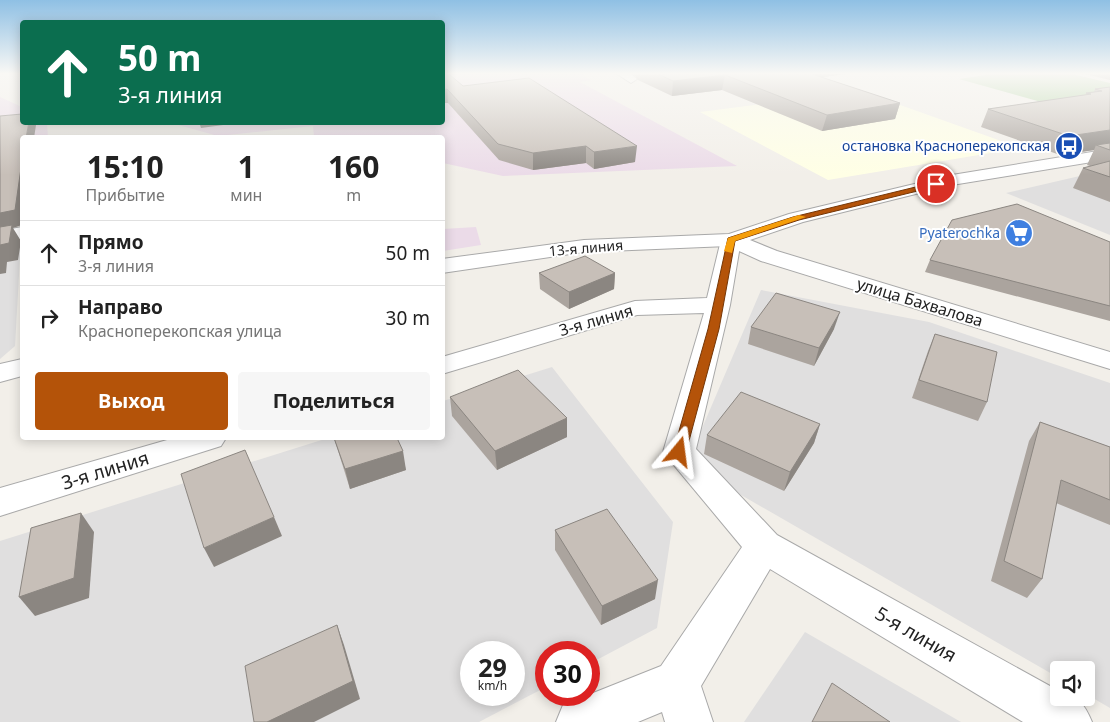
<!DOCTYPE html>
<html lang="ru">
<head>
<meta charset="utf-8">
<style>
	body { margin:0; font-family:"Noto Sans",sans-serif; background:#f6f6f6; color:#222; height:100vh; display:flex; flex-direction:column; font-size:19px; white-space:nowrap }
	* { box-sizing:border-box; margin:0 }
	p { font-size:16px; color:#767676 }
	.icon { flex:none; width:28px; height:28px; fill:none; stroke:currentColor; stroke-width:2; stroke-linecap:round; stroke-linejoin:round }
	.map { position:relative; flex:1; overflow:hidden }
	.panel { position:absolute; left:20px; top:135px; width:425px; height:305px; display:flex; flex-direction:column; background:#fff; border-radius:5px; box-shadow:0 2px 12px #0003 }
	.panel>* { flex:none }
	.hud { position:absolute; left:20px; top:20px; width:425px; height:105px; border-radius:5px; box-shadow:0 2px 12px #0003; background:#0b6e4f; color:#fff; overflow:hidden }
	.tools { position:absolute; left:1050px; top:661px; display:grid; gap:10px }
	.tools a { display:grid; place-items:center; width:45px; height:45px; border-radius:5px; background:#fff; box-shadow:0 2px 12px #0003; font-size:25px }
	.speed { position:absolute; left:460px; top:641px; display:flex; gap:10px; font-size:25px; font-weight:700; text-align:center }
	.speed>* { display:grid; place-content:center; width:65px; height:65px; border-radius:50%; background:#fff; box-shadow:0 2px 12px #0003; line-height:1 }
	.speed small { font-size:12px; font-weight:400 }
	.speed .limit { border:8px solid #d22; background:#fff; color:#111 }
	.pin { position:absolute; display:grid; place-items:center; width:42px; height:42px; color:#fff; margin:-21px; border:2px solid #fff; border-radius:50%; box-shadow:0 1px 5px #0007 }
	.me { position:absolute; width:55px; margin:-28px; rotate:16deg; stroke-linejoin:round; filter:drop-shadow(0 0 4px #0008) }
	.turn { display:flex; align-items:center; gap:18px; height:105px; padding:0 15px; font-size:22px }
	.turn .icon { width:65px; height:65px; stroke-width:2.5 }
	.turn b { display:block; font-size:35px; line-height:42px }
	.eta { display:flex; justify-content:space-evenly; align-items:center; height:85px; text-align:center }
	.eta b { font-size:30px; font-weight:700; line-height:35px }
	.action { display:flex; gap:10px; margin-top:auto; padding:10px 15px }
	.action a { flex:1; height:58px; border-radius:5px; background:#b45309; color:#fff; font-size:20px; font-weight:700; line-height:58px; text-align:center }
	.action a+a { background:#f6f6f6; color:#222 }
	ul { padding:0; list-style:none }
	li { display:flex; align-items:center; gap:15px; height:65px; padding:0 15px; border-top:1px solid #e0e0e0 }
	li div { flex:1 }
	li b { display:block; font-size:19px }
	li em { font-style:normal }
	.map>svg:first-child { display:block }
	.residential { fill:#e0dfdf; fill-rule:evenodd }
	.industrial { fill:#ebdbe8 }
	.education { fill:#ffffe5 }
	.forest { fill:#add19e }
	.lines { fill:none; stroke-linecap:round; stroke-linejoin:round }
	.minor-casing { stroke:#a9a9a9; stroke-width:2 }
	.tertiary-casing { stroke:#a9a9a9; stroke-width:2 }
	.minor { fill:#fff; fill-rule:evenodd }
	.tertiary { fill:#fff; fill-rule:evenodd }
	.wall { fill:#aba49e }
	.shaded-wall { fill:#8b8681 }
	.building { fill:#c7bfb8; stroke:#8b8681 }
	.route { fill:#b45309; stroke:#753606 }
	.slow { fill:#f59e0b }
	.labels { text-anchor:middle; stroke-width:4; stroke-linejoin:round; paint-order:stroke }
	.far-transit-label { font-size:14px; fill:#164399; stroke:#fff; text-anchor:end }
	.far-shop-label { font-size:14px; fill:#366cbe; stroke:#fff; text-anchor:end }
	.far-street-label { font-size:14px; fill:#222; stroke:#fff }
	.street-label { font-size:16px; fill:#222; stroke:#fff }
	.near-street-label { font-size:19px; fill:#222; stroke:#fff }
</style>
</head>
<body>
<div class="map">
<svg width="1110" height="722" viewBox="0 0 1110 722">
	<rect width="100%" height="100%" fill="#f2efe9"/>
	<g class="residential">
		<path d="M1110,169V235L1006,193Z"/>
		<path d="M21,239L15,346L0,359V244Z"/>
		<path d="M761,290L929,322L1110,383V708L1086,694V670H1059V678L703,473L694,447Z"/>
		<path d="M552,367L673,522L657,628L589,664V652H546V687L479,722H0V541L328,438H442L443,401ZM471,652H514V695H471Z"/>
		<path d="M805,632L961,722H744Z"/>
	</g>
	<g class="industrial">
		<path d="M443,74H581L591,80L580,82L737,166L503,176L443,163L442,138L314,137L313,126L218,136L171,123L442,122Z"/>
		<path d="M0,97L22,107V122L47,123L48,137L22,138L0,213Z"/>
		<path d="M476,227L481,245L443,251V229Z"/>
	</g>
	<path class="education" d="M861,91L1021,148L828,180L700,112Z"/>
	<path class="forest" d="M992,74H1072L1110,83V96L1052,105L959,79Z"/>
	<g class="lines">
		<g class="minor-casing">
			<g id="minor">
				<path d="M617,74H631L637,79L631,83Z"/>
				<path d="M22,227V239L0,243V231Z"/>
				<path d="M731,234L738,236L741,240L730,305L696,449L777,535L1059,691V698C1080,698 1084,703 1092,722H1023L770,569L701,686L713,722H665L662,712L638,722H556L563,705L661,666L742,547L663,452L704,313L637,315L442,374V357L635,301L707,298L721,240L724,236Z"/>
				<path d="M174,438H226L221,446L0,516V488Z"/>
			</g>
		</g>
		<g class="tertiary-casing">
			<g id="tertiary">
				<path d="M1110,149V159L952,185L803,222L750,240L777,251L1110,352V369L761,261L728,246L584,252L442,273V259L584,240L729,234L789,214L952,175Z"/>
				<path d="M22,359V376L0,382V364Z"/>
			</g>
		</g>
		<use href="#minor" class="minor"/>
		<use href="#tertiary" class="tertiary"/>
	</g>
	<g class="wall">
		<path d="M442,74L463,86L635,162L594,169L586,163L533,170L499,160L448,103H442Z"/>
		<path d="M634,74H845L821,77L900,103L895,119L822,131L722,90L672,96L638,80Z"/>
		<path d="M1085,74H1110V80Z"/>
		<path d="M1110,87V202L1073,188L1083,168L1090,166L1087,165L1094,150L1060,155L981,127L988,109L1085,95L1086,93L1094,92L1095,89Z"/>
		<path d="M1110,242V321L925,272L930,260Z"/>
		<path d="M539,273H615L614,289L569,309L540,289Z"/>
		<path d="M751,327L834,329L814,366L748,344Z"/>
		<path d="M935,334L987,402L978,421L912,398L928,351Z"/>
		<path d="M450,397L567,418V437L497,470L452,416Z"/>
		<path d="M1040,422L1110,447V525L1056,503L1042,579L1027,598L991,581L1029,441Z"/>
		<path d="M820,424L814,443L784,491L704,454L707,435Z"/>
		<path d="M334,438H397L406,470L350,489Z"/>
		<path d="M555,530L655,599L601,625L555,550Z"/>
	</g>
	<g class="shaded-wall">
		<path d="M790,74H845L788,82Z"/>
		<path d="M725,75L722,90L672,96L673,81Z"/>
		<path d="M447,89L448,103H442V90Z"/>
		<path d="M900,103L895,119L822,131L827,115Z"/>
		<path d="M29,122H35L36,125L34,138H26Z"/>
		<path d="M199,122H238V123L201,128Z"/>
		<path d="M1110,130V148L1096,145L1094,150L1060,155L1069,136Z"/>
		<path d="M586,146V163L533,170V153Z"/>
		<path d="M637,146L635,162L594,169V152Z"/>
		<path d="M22,161V225L13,228L21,241L18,260L7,262L6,273L0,274V213Z"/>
		<path d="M615,273L614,289L569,309V292Z"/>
		<path d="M840,312L834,329L814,366L819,348Z"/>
		<path d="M567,418V437L497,470L495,451Z"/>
		<path d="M820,424L814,443L784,491L790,472Z"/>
		<path d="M403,451L406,470L350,489L345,469Z"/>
		<path d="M81,513L94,532L89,598L35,616L19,597Z"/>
		<path d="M274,517L282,536L214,567L204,548Z"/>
		<path d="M658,580L655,599L601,625L602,606Z"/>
		<path d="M337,625L344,645L360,699L314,722H267Z"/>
	</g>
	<g class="building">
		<path d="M442,74H449L463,86L529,78L637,146L594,152L586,146L533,153L498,144L447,89L442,90Z"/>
		<path d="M658,74H812L900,103L827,115L725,75L673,81Z"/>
		<path d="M1110,87V130L1069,136L988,109L1091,94L1086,93L1102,91L1095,89Z"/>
		<path d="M22,114V122H29L26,138H22V161L15,210L0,213V116Z"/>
		<path d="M1110,143V150L1096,145Z"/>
		<path d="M1110,161V177L1083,168Z"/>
		<path d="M1017,204L1110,242V306L930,260L952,220Z"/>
		<path d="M12,225L9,243L0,245V227Z"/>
		<path d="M585,256L615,273L569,292L539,273Z"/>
		<path d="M776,293L840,312L819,348L751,327Z"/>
		<path d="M935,334L997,352L987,402L919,380Z"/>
		<path d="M518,370L567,418L495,451L450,397Z"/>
		<path d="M741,392L820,424L790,472L707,435Z"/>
		<path d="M1040,422L1110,447V500L1061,480L1042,579L1004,561Z"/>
		<path d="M334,438H397L403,451L345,469Z"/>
		<path d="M245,450L274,517L204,548L181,474Z"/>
		<path d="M607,509L658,580L602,606L555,530Z"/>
		<path d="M81,513L74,578L19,597L31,528Z"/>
		<path d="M337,625L353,681L267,722H254L245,666Z"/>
		<path d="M832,683L890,722H812Z"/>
	</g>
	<linearGradient id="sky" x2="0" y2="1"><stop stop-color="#8fc0e4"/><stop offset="0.42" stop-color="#f9f8f5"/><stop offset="1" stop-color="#f9f8f5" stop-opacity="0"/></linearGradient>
	<rect width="1110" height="175" fill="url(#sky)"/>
	<path class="route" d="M936,182H938V186L799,220L735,241L719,329L686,452L679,457L674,455L673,452L708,329L728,238L793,217Z"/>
	<path class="slow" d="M799,215L806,217L735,241L732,253L724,251L728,238Z"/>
	<defs>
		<g id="bus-disc" transform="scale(1.4375)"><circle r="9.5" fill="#1a4fb4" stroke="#fff"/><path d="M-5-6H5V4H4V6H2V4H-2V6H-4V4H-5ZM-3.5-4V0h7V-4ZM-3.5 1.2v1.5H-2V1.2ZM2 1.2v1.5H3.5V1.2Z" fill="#fff"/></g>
		<g id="supermarket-disc" transform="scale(1.4375)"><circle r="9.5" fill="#3f7fe0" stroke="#fff"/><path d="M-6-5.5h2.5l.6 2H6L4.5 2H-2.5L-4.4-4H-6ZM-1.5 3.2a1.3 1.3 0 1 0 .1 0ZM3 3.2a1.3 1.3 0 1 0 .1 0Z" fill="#fff"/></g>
	</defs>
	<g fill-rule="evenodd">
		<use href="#bus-disc" x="1069" y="146"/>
		<use href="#supermarket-disc" x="1019" y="233"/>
	</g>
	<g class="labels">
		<g class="far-transit-label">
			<text x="1050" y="151">остановка Красноперекопская</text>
		</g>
		<g class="far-shop-label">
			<text x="1000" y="238">Pyaterochka</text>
		</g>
		<g class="far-street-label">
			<text transform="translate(586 248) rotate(-5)" y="5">13-я линия</text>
		</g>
		<g class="street-label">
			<text transform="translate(920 302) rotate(17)" y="6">улица Бахвалова</text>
			<text transform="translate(596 320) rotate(-16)" y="6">3-я линия</text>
		</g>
		<g class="near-street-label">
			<text transform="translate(105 470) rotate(-17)" y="7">3-я линия</text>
			<text transform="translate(916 634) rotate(30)" y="7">5-я линия</text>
		</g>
	</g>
</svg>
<div class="tools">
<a><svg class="icon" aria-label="sound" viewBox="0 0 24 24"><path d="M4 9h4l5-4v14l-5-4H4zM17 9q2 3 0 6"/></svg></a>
</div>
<div class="speed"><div>29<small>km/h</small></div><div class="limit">30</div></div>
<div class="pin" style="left:936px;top:184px;background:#d93025"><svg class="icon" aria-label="arrive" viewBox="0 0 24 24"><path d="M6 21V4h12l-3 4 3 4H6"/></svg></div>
<svg class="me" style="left:679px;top:452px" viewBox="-20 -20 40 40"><path d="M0-17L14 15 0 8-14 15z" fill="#b45309" stroke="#fff" stroke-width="4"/></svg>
<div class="hud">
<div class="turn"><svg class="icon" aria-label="ahead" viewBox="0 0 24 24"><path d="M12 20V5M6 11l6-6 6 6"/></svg><div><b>50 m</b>3-я линия</div></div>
</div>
<section class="panel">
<div class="eta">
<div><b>15:10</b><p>Прибытие</p></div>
<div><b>1</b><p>мин</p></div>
<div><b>160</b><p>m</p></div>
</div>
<ul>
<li><svg class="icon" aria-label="ahead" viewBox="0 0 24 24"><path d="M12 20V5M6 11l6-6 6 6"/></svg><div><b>Прямо</b><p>3-я линия</p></div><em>50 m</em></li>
<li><svg class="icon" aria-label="right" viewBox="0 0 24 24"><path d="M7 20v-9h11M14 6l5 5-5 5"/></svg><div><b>Направо</b><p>Красноперекопская улица</p></div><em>30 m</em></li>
</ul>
<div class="action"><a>Выход</a><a>Поделиться</a></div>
</section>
</div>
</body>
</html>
